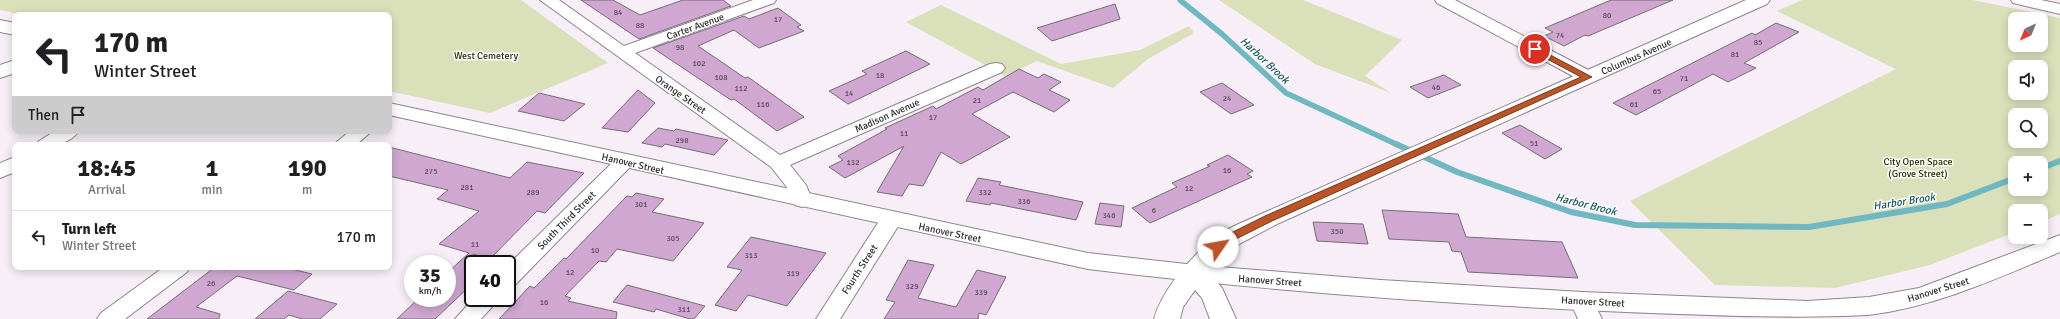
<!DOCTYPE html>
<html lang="en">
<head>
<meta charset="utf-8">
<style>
	body { margin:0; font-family:Signika,sans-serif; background:#f2f2f2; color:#202124; height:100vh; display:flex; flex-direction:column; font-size:15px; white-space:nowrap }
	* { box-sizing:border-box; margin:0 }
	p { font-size:13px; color:#757577 }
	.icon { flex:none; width:22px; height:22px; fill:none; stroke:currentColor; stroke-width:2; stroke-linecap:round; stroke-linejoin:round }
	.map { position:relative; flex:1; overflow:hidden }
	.details { position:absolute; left:12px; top:142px; width:380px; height:128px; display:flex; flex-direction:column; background:#fff; border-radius:8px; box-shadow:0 2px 10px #0003 }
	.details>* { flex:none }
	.banner { position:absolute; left:12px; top:12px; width:380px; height:122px; border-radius:8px; box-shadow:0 2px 10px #0003; background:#fff; color:#202124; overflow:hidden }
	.needle { width:26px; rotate:223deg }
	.buttons { position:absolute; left:2008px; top:12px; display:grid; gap:8px }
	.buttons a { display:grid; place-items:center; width:40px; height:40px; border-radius:8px; background:#fff; box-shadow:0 2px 10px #0003; font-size:20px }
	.speed { position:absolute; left:404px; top:255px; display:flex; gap:8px; font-size:20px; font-weight:700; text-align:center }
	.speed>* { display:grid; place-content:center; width:52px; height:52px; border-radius:50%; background:#fff; box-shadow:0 2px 10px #0003; line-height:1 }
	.speed small { font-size:10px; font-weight:400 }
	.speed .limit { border:2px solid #111; border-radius:6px; background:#fff; color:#111 }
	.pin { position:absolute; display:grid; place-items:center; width:34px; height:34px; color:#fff; margin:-17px; border:2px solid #fff; border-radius:50%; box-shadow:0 1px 4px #0007 }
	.me { position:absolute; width:44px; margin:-22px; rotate:57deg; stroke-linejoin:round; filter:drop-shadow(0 0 3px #0008) }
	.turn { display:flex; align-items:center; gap:14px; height:84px; padding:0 16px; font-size:18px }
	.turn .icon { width:52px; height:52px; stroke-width:2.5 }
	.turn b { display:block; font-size:28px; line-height:34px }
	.then { display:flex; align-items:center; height:38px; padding:0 16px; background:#0003; gap:8px; font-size:15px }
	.eta { display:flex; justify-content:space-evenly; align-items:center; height:68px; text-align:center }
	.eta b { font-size:24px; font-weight:700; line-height:28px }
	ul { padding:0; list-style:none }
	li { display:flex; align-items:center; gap:12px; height:52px; padding:0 16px; border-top:1px solid #e0e0e0 }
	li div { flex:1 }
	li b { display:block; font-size:15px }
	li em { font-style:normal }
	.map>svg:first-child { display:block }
	.green { fill:#dae0ba; fill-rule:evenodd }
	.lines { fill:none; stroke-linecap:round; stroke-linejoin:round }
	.stream-far1 { stroke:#70b8c1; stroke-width:5.5 }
	.stream { stroke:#70b8c1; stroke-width:6 }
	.building { fill:#cfa7d1; stroke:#766d76 }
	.minor-casing { stroke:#8e858e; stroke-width:2 }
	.tertiary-casing { stroke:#8e858e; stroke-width:2 }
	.secondary-casing { stroke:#8e858e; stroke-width:2 }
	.minor { fill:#fff; fill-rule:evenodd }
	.tertiary { fill:#fff; fill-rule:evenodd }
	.secondary { fill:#fff; fill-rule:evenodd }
	.route { fill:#bb5428; stroke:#7a371a }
	.labels { text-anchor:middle; stroke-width:3; stroke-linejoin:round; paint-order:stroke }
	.number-label { font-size:8px; fill:#564957 }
	.street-label { font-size:10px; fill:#2d2a2e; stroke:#fff }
	.park-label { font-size:10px; fill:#2c3004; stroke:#fff }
	.water-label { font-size:11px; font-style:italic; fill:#16555c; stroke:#fff }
</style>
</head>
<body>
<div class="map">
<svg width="2060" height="319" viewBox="0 0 2060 319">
	<rect width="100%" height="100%" fill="#f8eef8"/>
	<g class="green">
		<path d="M0,0H521L608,63L490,113L389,91V15H23L0,10Z"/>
		<path d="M1219,0H1303L1402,40L1365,76L1391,93L1315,64Z"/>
		<path d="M1802,0H1973L2060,18V214L2041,222V211H2015V232L1930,265L1835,288L1715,285L1630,201L1896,69L1777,11ZM2015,19H2041V45H2015ZM2015,67H2041V93H2015ZM2015,115H2041V141H2015ZM2015,163H2041V189H2015Z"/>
		<path d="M941,5L1061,64L1140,50L1189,26L1194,33L1148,59L1113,88L1037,61L1005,76L906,22Z"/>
	</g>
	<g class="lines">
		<path class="stream-far1" d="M1180,0L1222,34L1286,93L1398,145"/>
		<g class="stream">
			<path d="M1396,144L1457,172L1571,212L1635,225L1809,227L1947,204L2015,178"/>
			<path d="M2041,168L2060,161"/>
		</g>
	</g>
	<g class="building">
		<path d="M581,0H613L640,15L683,0H723L731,6L639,39Z"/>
		<path d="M1611,0H1673L1588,36L1585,35L1564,46L1544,36L1553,32L1545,28Z"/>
		<path d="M1115,4L1120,19L1052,41L1037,28Z"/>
		<path d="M778,8L801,25L797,27L804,31L759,48L734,30L698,46L745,78L748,77L804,117L777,131L734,99L731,100L653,48L744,16L749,19Z"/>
		<path d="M1776,23L1799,32L1744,63L1756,68L1728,82L1713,74L1636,115L1613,103L1752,33L1755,35Z"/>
		<path d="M906,51L930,64L848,104L829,91L867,74L862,71Z"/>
		<path d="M1019,69L1038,78L1044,74L1061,82L1049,90L1070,100L1054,112L1013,92L972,114L1010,137L961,164L941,152L923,186L909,184L902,196L877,192L904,146L845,178L829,167L843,160L838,156L887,129L885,128L933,106L936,109L978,87L983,90Z"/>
		<path d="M1444,75L1461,85L1428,98L1410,87Z"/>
		<path d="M1222,83L1254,105L1231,114L1200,92Z"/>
		<path d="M638,90L655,103L628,132L602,128Z"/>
		<path d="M539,93L585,104L564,121L518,111Z"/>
		<path d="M1520,125L1562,149L1545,159L1502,133Z"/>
		<path d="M658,128L674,131L676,129L728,140L714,155L665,144L662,147L642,143Z"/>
		<path d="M389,147L510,178L527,162L584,173L545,213L537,211L490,259L473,254V283L435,319H397L419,298H447V273L469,253L439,244L479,211L437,199L448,190L389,176Z"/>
		<path d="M1228,155L1253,171L1247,174L1252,177L1150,223L1132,208L1177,187L1172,183L1210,166L1207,165Z"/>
		<path d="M978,178L1001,182L999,185L1083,202L1076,220L991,203L990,205L966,201Z"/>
		<path d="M636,193L664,199L652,212L704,223L673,261L617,249L606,262L599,261L565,296L571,298L568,301L617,312L616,319H499L530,286L534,288L564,258L566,259L627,196L632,197Z"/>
		<path d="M1100,203L1124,206L1121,227L1095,224Z"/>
		<path d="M1382,210L1458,214L1466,237L1562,242L1578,278L1468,272L1461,252L1452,251L1449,242L1389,239Z"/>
		<path d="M1313,222L1363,224L1368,244L1317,241Z"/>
		<path d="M751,237L826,253L787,306L748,295L736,311L715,305L742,270L727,267Z"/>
		<path d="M908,260L934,265L918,298L956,307L977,270L1006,277L986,315L979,313L978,319H884L895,302L886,300Z"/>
		<path d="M215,267L226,270V267H283L312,274L294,290L237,276L196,307L220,314L219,319H147Z"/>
		<path d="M627,285L668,296L705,306L694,319H690L656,309L654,312L613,302Z"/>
		<path d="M288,291L337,304L320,319H302L289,315L284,319H255Z"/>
	</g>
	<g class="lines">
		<g class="minor-casing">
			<g id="minor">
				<path d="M540,0H559L624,46L753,0H776L774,3L635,53L780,155L990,64L996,63L1002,64L1005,68L1002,72L790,165L806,185L812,200L809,205L802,207L795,205L786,186L771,167Z"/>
				<path d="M1435,0H1455L1594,73L1597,77L1594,81L1588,82L1582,81L1437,3Z"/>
				<path d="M2011,0H2041L2060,4V14L2013,3Z"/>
				<path d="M55,131H79C68,146 52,145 36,145L39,141Z"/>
				<path d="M350,131H372L356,145H333Z"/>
				<path d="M625,155L632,157L635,161L632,165L515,285L507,287V266L618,157Z"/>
				<path d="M15,157V172L0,178V163Z"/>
				<path d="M891,213L899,215L902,220L840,319H816L883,215Z"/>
				<path d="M164,267H190L187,272L125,319H97L101,313Z"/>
				<path d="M1582,293L1590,295L1602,319H1578L1570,301L1574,295Z"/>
				<path d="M474,298H500L481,319H455Z"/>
			</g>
		</g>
		<g class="tertiary-casing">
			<g id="tertiary">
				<path d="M1746,0H1770L1767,4L1277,224L1241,243L1227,253L1209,273L1222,288L1236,319H1210L1202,298L1195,290L1183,307L1180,319H1154C1161,292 1188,261 1209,242C1223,229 1244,222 1261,214Z"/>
				<path d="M15,60V73L0,78V65Z"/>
			</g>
		</g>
		<g class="secondary-casing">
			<g id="secondary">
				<path d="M0,20L15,23V35L0,32Z"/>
				<path d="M389,103L1088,253L1195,265L1381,280L1582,292L1807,301L1869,297L1919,288L2060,235V252C1998,278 1935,307 1868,315C1788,319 1706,315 1626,312C1446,304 1266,291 1088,269L389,115Z"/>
			</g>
		</g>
		<use href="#minor" class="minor"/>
		<use href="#tertiary" class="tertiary"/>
		<use href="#secondary" class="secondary"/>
	</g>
	<path class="route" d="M1535,47L1592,77L1272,221L1236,239L1221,249H1214L1213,247L1214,244L1229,234L1265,216L1581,77L1532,51L1531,49Z"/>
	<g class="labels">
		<g class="number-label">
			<text x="618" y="15">84</text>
			<text x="1607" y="18">80</text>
			<text x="778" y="22">17</text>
			<text x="640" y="28">88</text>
			<text x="1560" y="38">74</text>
			<text x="1758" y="45">85</text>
			<text x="680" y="50">98</text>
			<text x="1735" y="57">81</text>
			<text x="699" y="66">102</text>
			<text x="880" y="78">18</text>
			<text x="721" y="80">108</text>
			<text x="1684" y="81">71</text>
			<text x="1436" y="90">46</text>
			<text x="741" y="91">112</text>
			<text x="1657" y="94">65</text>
			<text x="849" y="96">14</text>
			<text x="1227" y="101">24</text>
			<text x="977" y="103">21</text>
			<text x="763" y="107">116</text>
			<text x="1634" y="107">61</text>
			<text x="933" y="120">17</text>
			<text x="904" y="136">11</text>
			<text x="682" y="143">298</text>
			<text x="1534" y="146">51</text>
			<text x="853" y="165">132</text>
			<text x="1227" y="173">16</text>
			<text x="431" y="174">275</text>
			<text x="467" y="190">281</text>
			<text x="1189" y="191">12</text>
			<text x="533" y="195">289</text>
			<text x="985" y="195">332</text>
			<text x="1024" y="204">336</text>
			<text x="641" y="207">301</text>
			<text x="1154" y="213">6</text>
			<text x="1109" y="218">346</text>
			<text x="1337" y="234">350</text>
			<text x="673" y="241">305</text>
			<text x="475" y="247">11</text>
			<text x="595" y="253">10</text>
			<text x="751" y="258">313</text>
			<text x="570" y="275">12</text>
			<text x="793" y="276">319</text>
			<text x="211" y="286">26</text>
			<text x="912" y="289">329</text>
			<text x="981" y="295">339</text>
			<text x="544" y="305">16</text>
			<text x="684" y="312">311</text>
		</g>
		<g class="street-label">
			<text transform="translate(695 26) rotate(-20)" y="4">Carter Avenue</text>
			<text transform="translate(1636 56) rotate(-24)" y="4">Columbus Avenue</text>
			<text transform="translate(681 94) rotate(35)" y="4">Orange Street</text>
			<text transform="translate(887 115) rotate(-24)" y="4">Madison Avenue</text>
			<text transform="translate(633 163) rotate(13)" y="4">Hanover Street</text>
			<text transform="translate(566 220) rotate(-45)" y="4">South Third Street</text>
			<text transform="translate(950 232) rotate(12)" y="4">Hanover Street</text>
			<text transform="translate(859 269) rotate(-57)" y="4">Fourth Street</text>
			<text transform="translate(1270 280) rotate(4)" y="4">Hanover Street</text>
			<text transform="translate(1938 289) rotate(-17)" y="4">Hanover Street</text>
			<text transform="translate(1593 301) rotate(3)" y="4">Hanover Street</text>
		</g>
		<g class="park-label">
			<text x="486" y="59">West Cemetery</text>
			<text x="1918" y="165">City Open Space<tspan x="1918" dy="12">(Grove Street)</tspan></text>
		</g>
		<g class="water-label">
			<text transform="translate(1265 60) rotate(43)" y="4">Harbor Brook</text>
			<text transform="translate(1904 201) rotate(-9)" y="4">Harbor Brook</text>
			<text transform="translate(1586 204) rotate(14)" y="4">Harbor Brook</text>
		</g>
	</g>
</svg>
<div class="buttons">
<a><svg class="needle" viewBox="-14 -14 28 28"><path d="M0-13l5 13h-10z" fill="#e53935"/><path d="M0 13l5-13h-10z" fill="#757577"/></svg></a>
<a><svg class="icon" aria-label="sound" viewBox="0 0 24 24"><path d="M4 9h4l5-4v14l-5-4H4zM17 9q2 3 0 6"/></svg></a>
<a><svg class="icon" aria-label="search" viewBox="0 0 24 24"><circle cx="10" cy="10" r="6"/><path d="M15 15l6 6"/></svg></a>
<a>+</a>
<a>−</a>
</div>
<div class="speed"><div>35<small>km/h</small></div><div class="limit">40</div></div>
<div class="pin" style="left:1535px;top:49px;background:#d93025"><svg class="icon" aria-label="arrive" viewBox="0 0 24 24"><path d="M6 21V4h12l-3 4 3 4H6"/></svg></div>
<svg class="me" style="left:1218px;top:247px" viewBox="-20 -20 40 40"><circle r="19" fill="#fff"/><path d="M0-13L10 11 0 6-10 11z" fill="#bb5428"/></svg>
<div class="banner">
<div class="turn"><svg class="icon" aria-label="left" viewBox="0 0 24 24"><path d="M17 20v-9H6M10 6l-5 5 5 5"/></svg><div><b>170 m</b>Winter Street</div></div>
<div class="then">Then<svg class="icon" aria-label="arrive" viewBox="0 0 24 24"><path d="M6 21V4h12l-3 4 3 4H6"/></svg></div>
</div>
<section class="details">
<div class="eta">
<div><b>18:45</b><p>Arrival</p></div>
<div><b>1</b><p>min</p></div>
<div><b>190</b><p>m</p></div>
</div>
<ul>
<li><svg class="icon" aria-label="left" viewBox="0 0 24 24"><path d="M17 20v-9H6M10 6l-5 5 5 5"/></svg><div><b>Turn left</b><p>Winter Street</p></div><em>170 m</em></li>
</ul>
</section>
</div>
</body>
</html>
